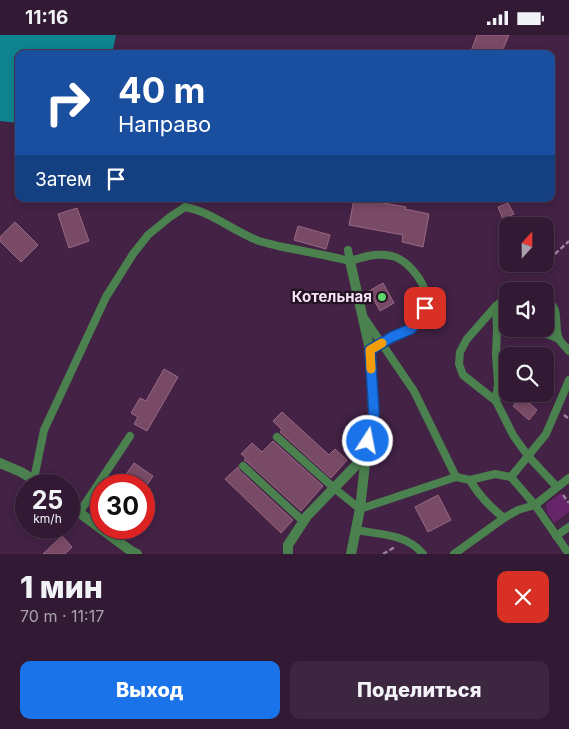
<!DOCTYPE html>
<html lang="ru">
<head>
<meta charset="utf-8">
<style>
	body { margin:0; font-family:Inter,sans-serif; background:#3d2740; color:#f1f3f6; height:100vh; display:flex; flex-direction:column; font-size:19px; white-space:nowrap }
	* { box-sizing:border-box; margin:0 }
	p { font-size:16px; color:#a8a1ac }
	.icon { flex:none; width:28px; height:28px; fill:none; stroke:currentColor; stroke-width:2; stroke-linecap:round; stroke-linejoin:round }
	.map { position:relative; height:519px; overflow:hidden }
	.panel { display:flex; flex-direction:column; background:#321a34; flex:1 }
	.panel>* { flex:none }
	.guide { position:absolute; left:15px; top:15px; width:540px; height:152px; border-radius:10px; box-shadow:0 2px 8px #0003,0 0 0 1px #4d384f; background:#1a4fa0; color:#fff; overflow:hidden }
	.needle { width:32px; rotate:21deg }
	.buttons { position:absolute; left:499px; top:182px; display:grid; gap:10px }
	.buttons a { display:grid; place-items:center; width:55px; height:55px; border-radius:10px; background:#321a34; box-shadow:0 2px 8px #0003,0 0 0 1px #4d384f; font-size:25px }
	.speed { position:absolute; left:15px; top:439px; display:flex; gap:10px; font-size:25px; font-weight:700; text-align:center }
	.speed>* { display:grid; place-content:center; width:65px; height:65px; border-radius:50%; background:#321a34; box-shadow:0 2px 8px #0003,0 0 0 1px #4d384f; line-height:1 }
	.speed small { font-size:12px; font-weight:400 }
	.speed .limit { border:8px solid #d22; background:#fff; color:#111 }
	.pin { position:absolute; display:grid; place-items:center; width:42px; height:42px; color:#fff; margin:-21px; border-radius:10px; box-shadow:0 2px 8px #0006 }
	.me { position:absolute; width:55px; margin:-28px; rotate:11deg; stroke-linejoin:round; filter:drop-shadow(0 0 4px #0008) }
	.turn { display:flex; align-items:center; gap:18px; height:105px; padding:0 20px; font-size:22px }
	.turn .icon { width:65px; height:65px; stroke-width:2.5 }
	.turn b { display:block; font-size:35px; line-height:42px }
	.then { display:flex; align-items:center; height:48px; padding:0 20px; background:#0003; gap:10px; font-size:19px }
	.round { display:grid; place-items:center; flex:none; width:52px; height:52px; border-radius:10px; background:#3d2740 }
	.overview { display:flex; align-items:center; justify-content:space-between; height:85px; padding:0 20px }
	h1 { font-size:30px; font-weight:800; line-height:38px }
	.cta { display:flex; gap:10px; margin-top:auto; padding:10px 20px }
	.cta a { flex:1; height:58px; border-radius:10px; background:#1a73e8; color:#fff; font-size:20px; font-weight:800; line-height:58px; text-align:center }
	.cta a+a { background:#3d2740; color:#f1f3f6 }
	.status { display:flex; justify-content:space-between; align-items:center; height:35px; padding:0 25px; background:#321a34; direction:ltr }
	.status svg { height:14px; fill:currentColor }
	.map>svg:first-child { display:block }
	.green { fill:#652568 }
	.water { fill:#0e8490 }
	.building { fill:#794a65; stroke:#9a6883 }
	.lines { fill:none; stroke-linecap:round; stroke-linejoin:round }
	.path { stroke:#9d819e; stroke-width:2.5; stroke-dasharray:5 2.5; stroke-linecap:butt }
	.lane { stroke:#4a814e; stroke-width:8 }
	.street { stroke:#4a814e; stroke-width:10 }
	.route-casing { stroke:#114b97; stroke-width:12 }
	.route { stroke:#1a73e8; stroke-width:9 }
	.slow { stroke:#f59e0b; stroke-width:9 }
	.poi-dot { fill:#5fd56b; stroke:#211322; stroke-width:2 }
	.labels { text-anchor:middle; stroke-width:4.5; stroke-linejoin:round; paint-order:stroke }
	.poi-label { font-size:15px; font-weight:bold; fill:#f7e1f7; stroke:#211322; text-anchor:end }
</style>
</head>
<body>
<div class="status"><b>11:16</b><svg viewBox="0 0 49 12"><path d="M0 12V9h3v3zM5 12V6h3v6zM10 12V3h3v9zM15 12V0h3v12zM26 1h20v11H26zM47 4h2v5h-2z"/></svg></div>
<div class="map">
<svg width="569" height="519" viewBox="0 0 569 519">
	<rect width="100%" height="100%" fill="#432245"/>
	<path class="green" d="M561,458L569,469V477L554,488L547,477L546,469Z"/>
	<path class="water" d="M0,0H116L112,19H19V88L0,86Z"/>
	<g class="building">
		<path d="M477,0H509L501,19H470Z"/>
		<path d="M354,164H361L406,172L405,174L429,179L423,212L402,207L403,200L349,190Z"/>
		<path d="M508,168L514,179L503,184L498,172Z"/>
		<path d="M77,173L89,206L69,213L58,179Z"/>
		<path d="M15,187L38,210L21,227L0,206V202Z"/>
		<path d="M298,191L330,200L326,214L294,205Z"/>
		<path d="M383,248L394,268L380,276L369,256Z"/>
		<path d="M164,334L178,342L147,396L134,389L138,382L131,378L140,363L146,366Z"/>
		<path d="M521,361L537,375L529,385L513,371Z"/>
		<path d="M282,377L329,420L335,414L347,425L331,443L280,397L282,395L273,386Z"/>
		<path d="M273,406L323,451L301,476L247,427L244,425L246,423L241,419L252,408L262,417Z"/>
		<path d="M134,428L153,441L147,450H130L122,445Z"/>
		<path d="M238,432L239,435L293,485L281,498L225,444Z"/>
		<path d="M438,460L451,485L428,497L415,472Z"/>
		<path d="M62,501L72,512L65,519H43Z"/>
	</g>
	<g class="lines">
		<g class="path">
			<path d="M555,219L569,206"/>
			<path d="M564,380L569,384"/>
			<path d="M563,460L569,468"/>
			<path d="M383,519L395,512"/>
		</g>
		<g class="lane">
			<path d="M348,215L350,226C366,221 375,218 392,221C407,225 423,244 426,260C427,269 424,278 418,285C412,294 403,297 393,302C385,306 378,311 370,315"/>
			<path d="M508,262L496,271L467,304L460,317L459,329L463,340L496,366L513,400L528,421L557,452"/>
			<path d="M545,264C562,273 553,290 559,304C561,308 566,312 569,316"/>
			<path d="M496,271L497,294L496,320L498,348L496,366"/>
			<path d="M365,284L414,356L456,442"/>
			<path d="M497,294C521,295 537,294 559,304"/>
			<path d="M277,402L334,453L360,474L456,442L470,445L495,439L511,442L535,470L569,519"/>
			<path d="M243,431L303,486"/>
			<path d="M511,442L546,399L569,345"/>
			<path d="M34,444L44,395L106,262L133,219L148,200L170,182L185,172C212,177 233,196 259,206C265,208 272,209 278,211C302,216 326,220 350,226"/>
			<path d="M470,445C479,461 490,472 504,483"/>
			<path d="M79,478L130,401"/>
			<path d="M355,495C379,499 407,499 423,519"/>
			<path d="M556,501L569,492"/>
			<path d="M454,519L504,483L518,475L535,470L569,443"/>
		</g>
		<g class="street">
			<path d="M350,226L370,315L374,379L366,420L360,474L351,519"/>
			<path d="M0,428L21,437L42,450"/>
			<path d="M69,470L131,516L137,519"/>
			<path d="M288,519V510L307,481L366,420"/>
		</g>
	</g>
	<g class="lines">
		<g class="route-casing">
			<path id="route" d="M368,406L374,379L370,315L392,302L411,294L418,285L425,273"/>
		</g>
		<use href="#route" class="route"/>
		<path class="slow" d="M371,334L370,315L382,308"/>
	</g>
	<circle class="poi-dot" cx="382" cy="262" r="5"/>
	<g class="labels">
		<g class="poi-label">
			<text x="372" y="267">Котельная</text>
		</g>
	</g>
</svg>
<div class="buttons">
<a><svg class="needle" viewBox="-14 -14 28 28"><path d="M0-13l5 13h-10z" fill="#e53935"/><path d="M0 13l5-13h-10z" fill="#a8a1ac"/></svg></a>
<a><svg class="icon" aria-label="sound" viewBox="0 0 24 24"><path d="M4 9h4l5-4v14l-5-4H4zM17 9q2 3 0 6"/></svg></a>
<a><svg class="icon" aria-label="search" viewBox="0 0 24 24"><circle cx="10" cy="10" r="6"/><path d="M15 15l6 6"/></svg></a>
</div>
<div class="speed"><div>25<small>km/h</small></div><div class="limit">30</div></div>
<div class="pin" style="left:425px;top:273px;background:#d93025"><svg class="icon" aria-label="arrive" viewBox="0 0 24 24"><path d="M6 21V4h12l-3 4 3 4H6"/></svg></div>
<svg class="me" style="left:368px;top:406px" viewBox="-20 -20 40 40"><circle r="17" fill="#1a73e8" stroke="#fff" stroke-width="3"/><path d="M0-11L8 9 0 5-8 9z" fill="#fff"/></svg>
<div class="guide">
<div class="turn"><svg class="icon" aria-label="right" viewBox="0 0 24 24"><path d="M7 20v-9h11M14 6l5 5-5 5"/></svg><div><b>40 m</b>Направо</div></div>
<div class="then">Затем<svg class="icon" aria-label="arrive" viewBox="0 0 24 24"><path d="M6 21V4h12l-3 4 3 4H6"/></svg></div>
</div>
</div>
<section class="panel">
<div class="overview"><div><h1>1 мин</h1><p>70 m · 11:17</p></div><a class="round" style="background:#d93025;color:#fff"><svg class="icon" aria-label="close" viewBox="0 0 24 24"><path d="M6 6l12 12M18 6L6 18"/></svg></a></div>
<div class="cta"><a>Выход</a><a>Поделиться</a></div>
</section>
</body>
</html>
